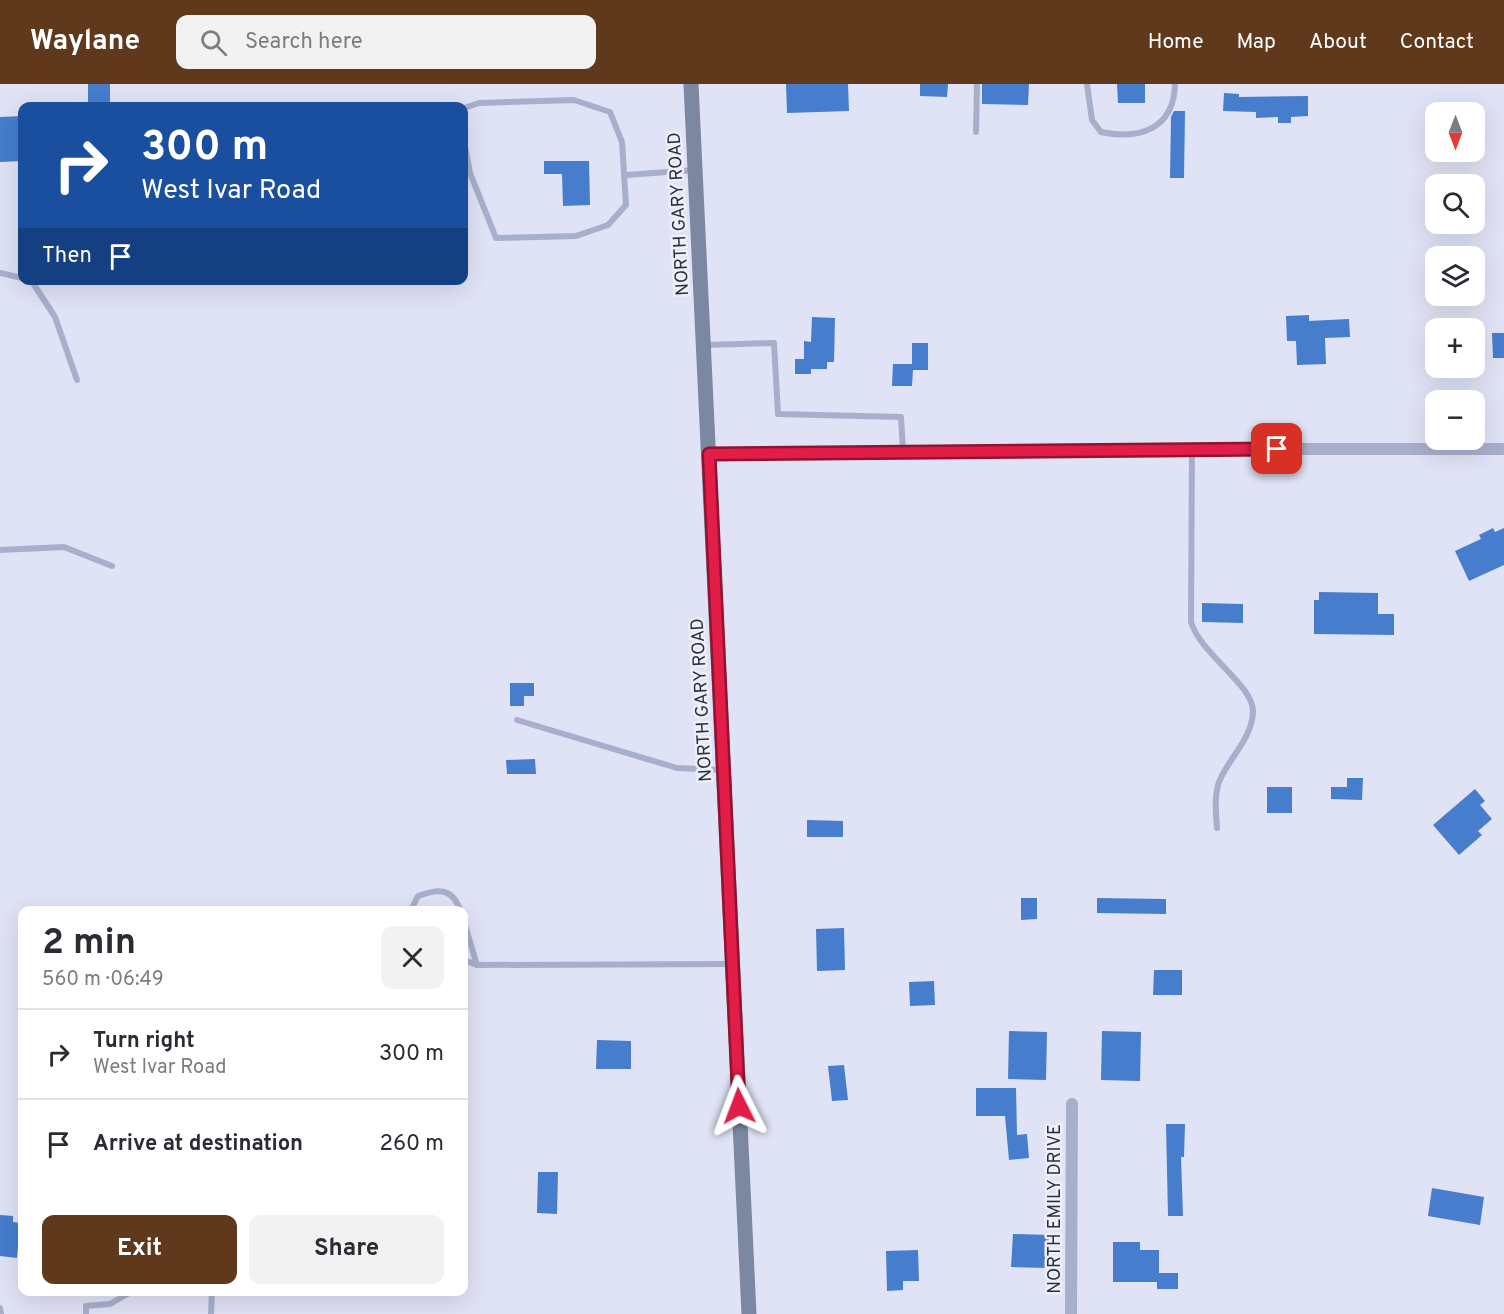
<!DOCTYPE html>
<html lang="en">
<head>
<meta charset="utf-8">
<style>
	body { margin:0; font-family:Overpass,sans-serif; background:#f2f2f3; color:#2b2b33; height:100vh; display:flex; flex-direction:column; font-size:22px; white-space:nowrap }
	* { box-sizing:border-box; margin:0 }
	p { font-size:20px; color:#7c7c81 }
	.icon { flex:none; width:33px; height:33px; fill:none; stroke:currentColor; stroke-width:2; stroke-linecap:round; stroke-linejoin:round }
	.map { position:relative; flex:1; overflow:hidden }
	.details { position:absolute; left:18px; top:822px; width:450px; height:390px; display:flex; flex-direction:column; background:#fff; border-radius:12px; box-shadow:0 6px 24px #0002 }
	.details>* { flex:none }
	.guide { position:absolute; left:18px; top:18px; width:450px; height:183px; border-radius:12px; box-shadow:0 6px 24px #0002; background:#1a4fa0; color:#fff; overflow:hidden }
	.needle { width:39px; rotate:180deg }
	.fabs { position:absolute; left:1425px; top:18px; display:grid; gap:12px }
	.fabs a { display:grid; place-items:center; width:60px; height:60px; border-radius:12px; background:#fff; box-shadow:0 6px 24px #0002; font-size:30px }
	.pin { position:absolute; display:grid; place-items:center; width:51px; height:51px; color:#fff; margin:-26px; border-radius:12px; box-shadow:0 3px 9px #0006 }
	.me { position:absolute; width:66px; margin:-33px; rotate:357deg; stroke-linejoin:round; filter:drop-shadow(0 0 4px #0008) }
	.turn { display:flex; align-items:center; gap:21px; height:126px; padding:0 24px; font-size:27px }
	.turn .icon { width:78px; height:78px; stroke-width:2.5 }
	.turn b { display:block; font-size:42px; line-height:51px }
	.then { display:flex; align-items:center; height:57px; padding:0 24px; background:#0003; gap:12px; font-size:22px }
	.round { display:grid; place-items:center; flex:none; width:63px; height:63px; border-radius:12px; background:#f2f2f3 }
	.overview { display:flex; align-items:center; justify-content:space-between; height:102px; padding:0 24px }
	h1 { font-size:36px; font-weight:700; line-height:45px }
	.primary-button { display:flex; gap:12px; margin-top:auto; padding:12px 24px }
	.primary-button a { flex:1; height:69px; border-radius:12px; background:#60391d; color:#fff; font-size:24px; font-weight:700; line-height:69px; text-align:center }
	.primary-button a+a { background:#f2f2f3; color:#2b2b33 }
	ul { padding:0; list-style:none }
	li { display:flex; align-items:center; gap:18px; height:90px; padding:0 24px; border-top:2px solid #e1e1e2 }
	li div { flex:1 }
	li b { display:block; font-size:22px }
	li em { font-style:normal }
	header { display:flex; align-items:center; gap:36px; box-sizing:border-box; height:84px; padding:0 30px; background:#60391d; color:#fff }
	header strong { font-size:28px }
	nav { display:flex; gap:33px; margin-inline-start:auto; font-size:21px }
	.search { width:420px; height:54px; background:#f2f2f3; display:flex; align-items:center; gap:15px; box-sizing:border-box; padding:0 21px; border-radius:12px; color:#7c7c81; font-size:22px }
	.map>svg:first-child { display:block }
	.building { fill:#467dcd }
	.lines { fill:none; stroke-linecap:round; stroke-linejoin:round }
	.lane { stroke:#a8afcb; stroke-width:6 }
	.street { stroke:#a8afcb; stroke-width:12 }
	.secondary { stroke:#7c87a2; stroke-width:15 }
	.route-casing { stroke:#92132f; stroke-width:15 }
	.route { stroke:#e11d48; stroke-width:10 }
	.labels { text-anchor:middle; stroke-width:5; stroke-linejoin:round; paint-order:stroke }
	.street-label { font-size:18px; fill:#2a303b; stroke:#edeffb }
</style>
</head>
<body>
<header>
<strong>Waylane</strong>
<div class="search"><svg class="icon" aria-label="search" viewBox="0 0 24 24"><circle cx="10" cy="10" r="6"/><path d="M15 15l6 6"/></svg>Search here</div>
<nav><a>Home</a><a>Map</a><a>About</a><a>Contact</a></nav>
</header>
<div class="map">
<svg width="1504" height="1230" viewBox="0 0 1504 1230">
	<rect width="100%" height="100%" fill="#e0e3f5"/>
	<g class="building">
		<rect x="88" y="0" width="22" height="22"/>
		<path d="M786,0H848L849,27L787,29Z"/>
		<path d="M920,0H948L947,13L920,12Z"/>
		<path d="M982,0H1029L1028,21L982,20Z"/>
		<path d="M1117,0H1145V19H1118Z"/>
		<path d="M1224,9L1239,10V13L1308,12V32L1291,33V39H1278V33L1256,34V28L1223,27Z"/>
		<path d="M1174,27H1185L1184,94H1170L1171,33Z"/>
		<path d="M22,32V77L0,78V33Z"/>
		<path d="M544,77H589L590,121L563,122L562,90H544Z"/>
		<path d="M1309,231V237L1349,235L1350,253L1325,254L1326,280L1297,281L1296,257H1287L1286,232Z"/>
		<path d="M812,233L835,234L834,278H827V285H811V290H795V275H804V257L811,258Z"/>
		<path d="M1492,249H1504V274H1493Z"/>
		<path d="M912,259H928V286H913L912,302H892L893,280H912Z"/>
		<path d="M1493,444L1495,448L1504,444V481L1469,497L1455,467L1481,455L1479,451Z"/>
		<path d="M1319,508L1378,509V530H1394V551L1314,550V516H1319Z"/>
		<path d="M1202,519L1243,520V539L1202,538Z"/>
		<path d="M510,599H534V612H524V622H510Z"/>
		<path d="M535,675L536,690H507L506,676Z"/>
		<path d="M1347,694H1363L1362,716L1331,715V703H1347Z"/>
		<rect x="1267" y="703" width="25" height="26"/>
		<path d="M1475,705L1485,717L1480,721L1492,735L1478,747L1482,751L1459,771L1433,741Z"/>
		<path d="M807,736L843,737V753H807Z"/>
		<path d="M1021,814H1037V835L1021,836Z"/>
		<path d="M1097,814L1166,815V830L1097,829Z"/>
		<path d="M844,844L845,886L817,887L816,845Z"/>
		<path d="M1154,886H1182V911H1153Z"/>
		<path d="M934,897L935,921L910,922L909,898Z"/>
		<path d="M1009,947L1047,948L1046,996L1008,995Z"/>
		<path d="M1102,947L1141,948L1140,997L1101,996Z"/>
		<path d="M597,956L631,957V985H596Z"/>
		<path d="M844,981L848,1016L832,1017L828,982Z"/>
		<path d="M976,1004H1016L1017,1051L1027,1050L1029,1074L1009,1076L1005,1032H976Z"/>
		<path d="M1166,1040H1185L1184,1073H1181L1183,1132H1168Z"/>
		<path d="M538,1088H558L557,1130L537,1129Z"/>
		<path d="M1432,1104L1484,1113L1480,1141L1428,1132Z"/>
		<path d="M0,1131L13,1132V1138L20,1139L17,1174L0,1172Z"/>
		<path d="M1013,1150L1049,1151L1048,1184L1011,1183Z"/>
		<path d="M1113,1158H1140V1166H1159V1189H1178V1205H1157V1198H1113Z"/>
		<path d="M918,1166L919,1197H903V1206L887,1207L886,1167Z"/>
	</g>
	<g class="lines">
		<g class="lane">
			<path d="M1087,0L1092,36L1101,48C1140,56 1174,45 1175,0"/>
			<path d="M464,24L479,19L574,16L610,28L622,58L626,121L608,141L576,152L496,154L470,89L464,57"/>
			<path d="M976,48L977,0"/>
			<path d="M626,91L695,86"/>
			<path d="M0,189L22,194"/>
			<path d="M31,196L55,233L77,296"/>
			<path d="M705,261L774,259L778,330L901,333L903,367"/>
			<path d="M1192,365L1191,538C1201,571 1254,601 1253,628C1252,655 1228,675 1219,698C1214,713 1216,729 1217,744"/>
			<path d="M0,466L64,463L112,482"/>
			<path d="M517,636L677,684L723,686"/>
			<path d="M411,826L418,812C438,805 452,803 460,826"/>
			<path d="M464,838L477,881"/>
			<path d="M464,876L477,881L732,880"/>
			<path d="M0,1224L1,1230"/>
			<path d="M86,1230V1222L110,1220L131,1208"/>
			<path d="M211,1230L212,1208"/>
		</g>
		<g class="street">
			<path d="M709,370L1114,365H1504"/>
			<path d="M1071,1230L1072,1020"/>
		</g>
		<path class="secondary" d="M691,0L749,1230"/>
	</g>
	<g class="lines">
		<g class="route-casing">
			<path id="route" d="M739,1022L709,370L1277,365"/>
		</g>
		<use href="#route" class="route"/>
	</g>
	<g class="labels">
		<g class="street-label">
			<text transform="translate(678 130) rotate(-93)" y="6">NORTH GARY ROAD</text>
			<text transform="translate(701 616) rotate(-93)" y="6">NORTH GARY ROAD</text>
			<text transform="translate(1054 1125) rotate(-90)" y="6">NORTH EMILY DRIVE</text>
		</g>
	</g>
</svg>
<div class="fabs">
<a><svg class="needle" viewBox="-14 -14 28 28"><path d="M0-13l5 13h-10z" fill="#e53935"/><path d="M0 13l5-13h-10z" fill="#7c7c81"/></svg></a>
<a><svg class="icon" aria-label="search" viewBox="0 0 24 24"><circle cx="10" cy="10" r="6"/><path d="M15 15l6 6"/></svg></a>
<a><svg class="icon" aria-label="layers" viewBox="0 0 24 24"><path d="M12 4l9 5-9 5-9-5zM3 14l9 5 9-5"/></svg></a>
<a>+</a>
<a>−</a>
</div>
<div class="pin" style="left:1277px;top:365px;background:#d93025"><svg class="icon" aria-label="arrive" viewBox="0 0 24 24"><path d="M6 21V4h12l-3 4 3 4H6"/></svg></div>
<svg class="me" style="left:739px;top:1022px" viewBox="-20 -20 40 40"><path d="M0-17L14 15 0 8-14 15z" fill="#e11d48" stroke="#fff" stroke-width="4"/></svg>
<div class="guide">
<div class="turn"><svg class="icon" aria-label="right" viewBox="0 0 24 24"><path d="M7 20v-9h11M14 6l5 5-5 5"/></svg><div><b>300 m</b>West Ivar Road</div></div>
<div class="then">Then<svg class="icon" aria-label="arrive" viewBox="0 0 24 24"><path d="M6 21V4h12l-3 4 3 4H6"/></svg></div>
</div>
<section class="details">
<div class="overview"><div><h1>2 min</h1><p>560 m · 06:49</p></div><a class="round"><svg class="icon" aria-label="close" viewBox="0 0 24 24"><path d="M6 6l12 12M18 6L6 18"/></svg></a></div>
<ul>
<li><svg class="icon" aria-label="right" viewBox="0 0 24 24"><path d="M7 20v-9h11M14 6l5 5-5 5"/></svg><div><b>Turn right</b><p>West Ivar Road</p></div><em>300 m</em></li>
<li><svg class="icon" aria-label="arrive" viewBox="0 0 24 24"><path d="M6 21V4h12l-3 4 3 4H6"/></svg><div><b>Arrive at destination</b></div><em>260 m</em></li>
</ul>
<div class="primary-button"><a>Exit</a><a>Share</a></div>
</section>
</div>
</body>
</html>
